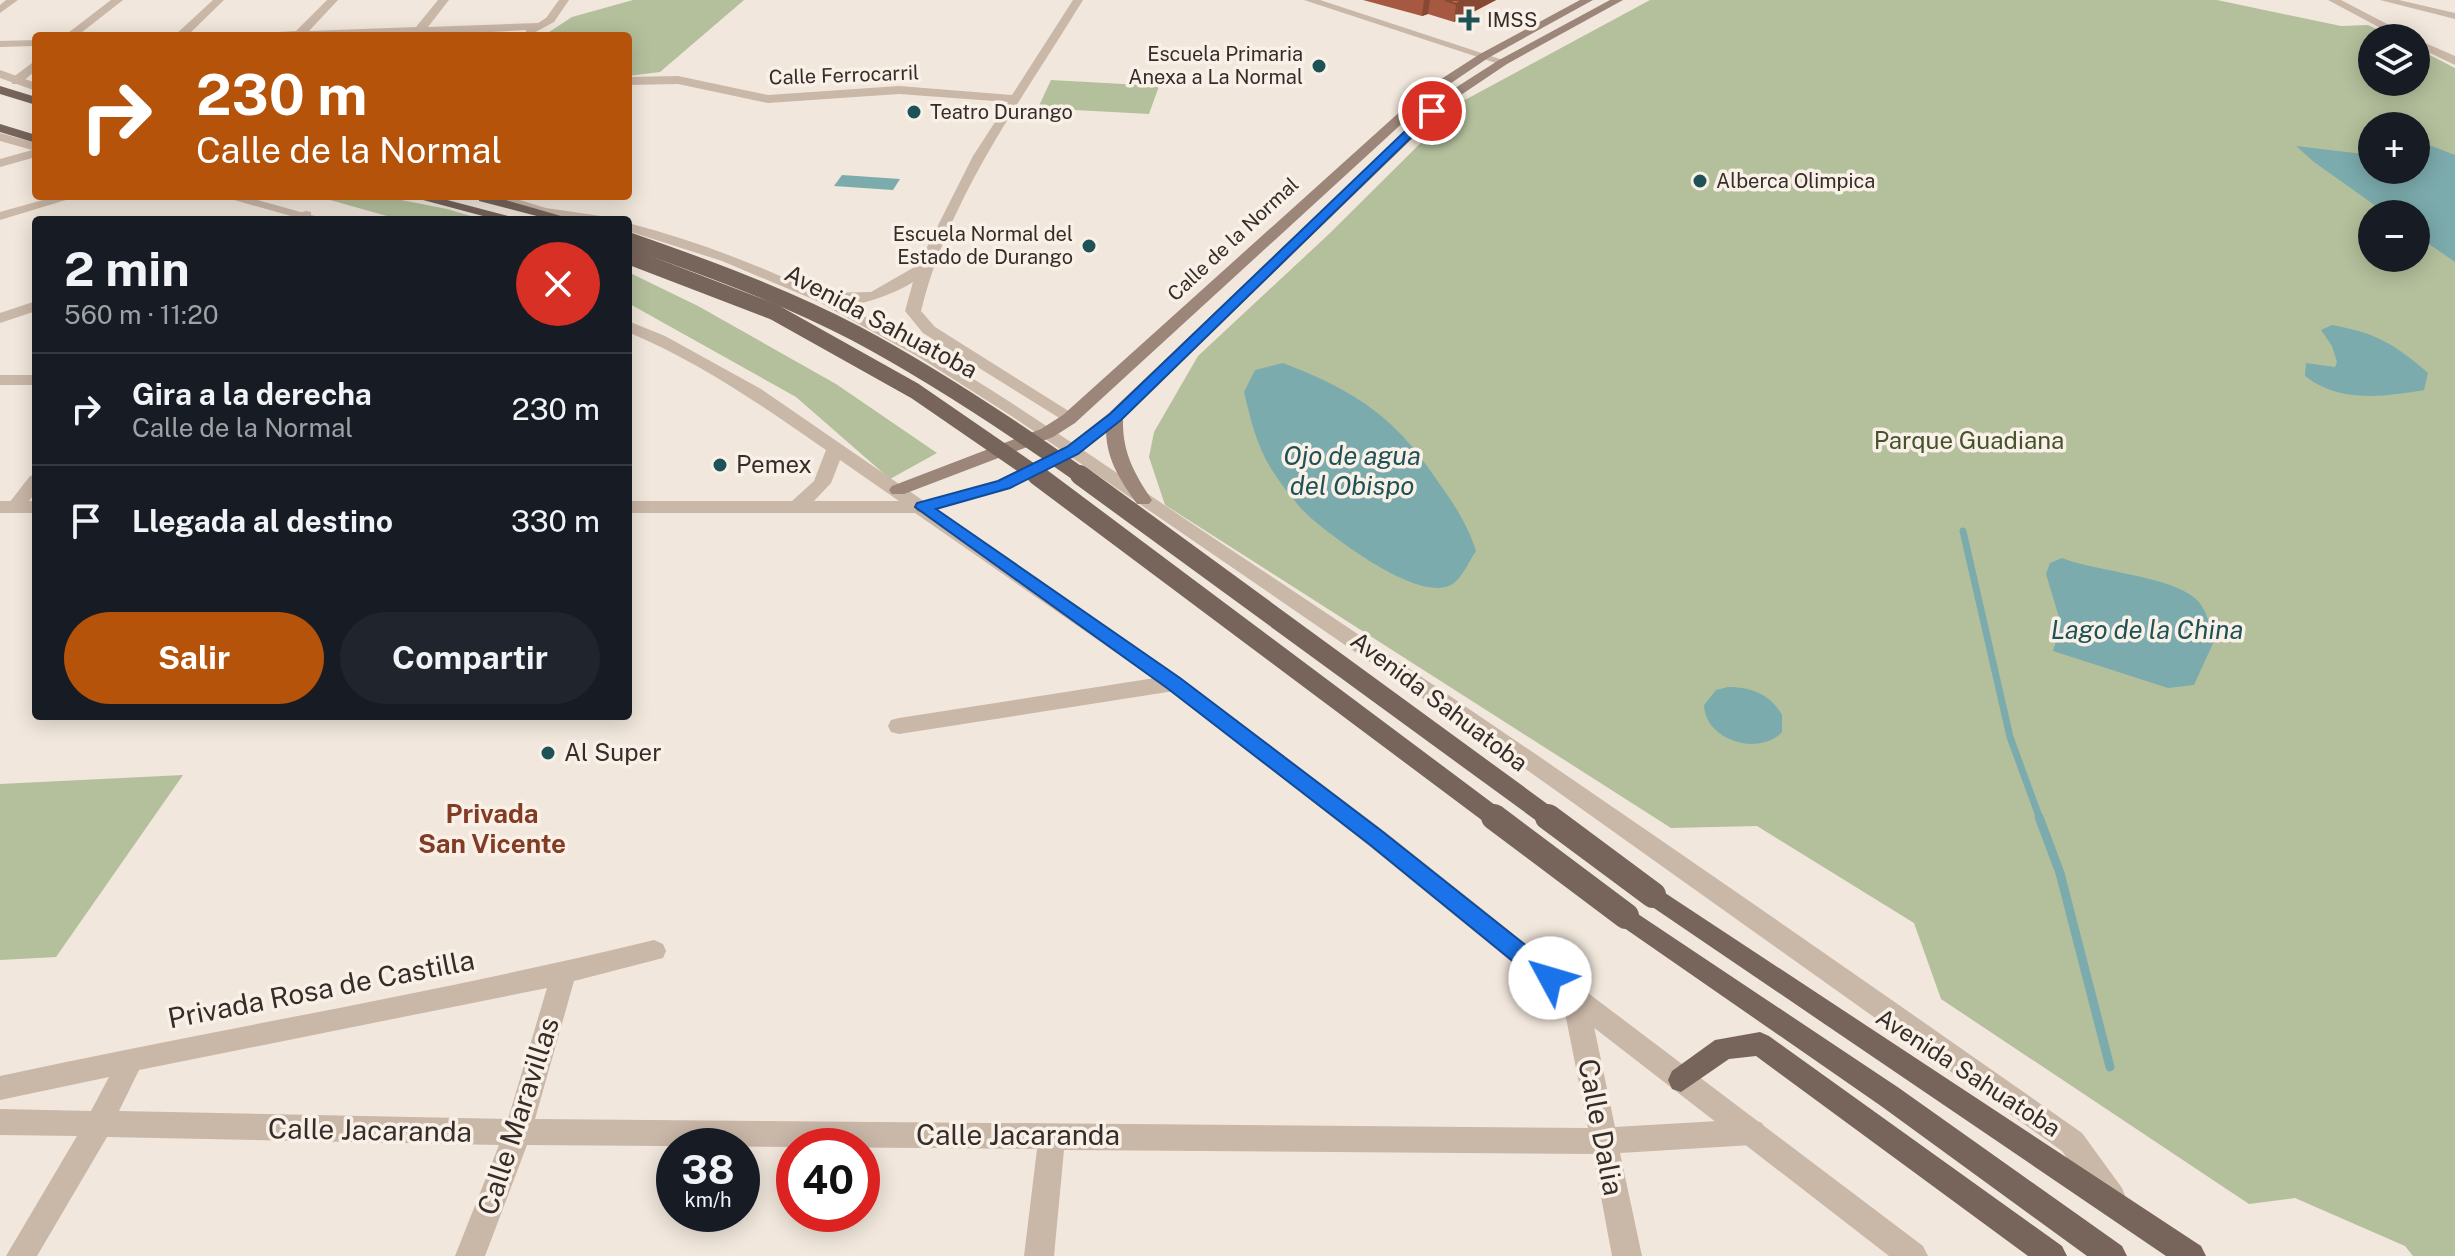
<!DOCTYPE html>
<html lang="es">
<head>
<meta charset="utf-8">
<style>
	body { margin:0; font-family:"Public Sans",sans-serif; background:#20242c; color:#f1f3f6; height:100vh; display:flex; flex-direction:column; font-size:30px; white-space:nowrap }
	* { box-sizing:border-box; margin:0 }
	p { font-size:26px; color:#9ea1a6 }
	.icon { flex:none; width:44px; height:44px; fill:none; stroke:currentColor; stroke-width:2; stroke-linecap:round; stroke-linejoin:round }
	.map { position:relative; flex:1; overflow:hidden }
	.sheet { position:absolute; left:32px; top:216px; width:600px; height:504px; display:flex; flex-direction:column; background:#171b24; border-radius:8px; box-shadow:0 4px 20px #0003 }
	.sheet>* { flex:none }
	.banner { position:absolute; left:32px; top:32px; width:600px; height:168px; border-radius:8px; box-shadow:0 4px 20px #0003; background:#b45309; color:#fff; overflow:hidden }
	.tools { position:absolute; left:2358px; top:24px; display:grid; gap:16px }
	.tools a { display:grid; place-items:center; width:72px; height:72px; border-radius:50%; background:#171b24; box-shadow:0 4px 20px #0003; font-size:40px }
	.speed { position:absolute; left:656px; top:1128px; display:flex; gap:16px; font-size:40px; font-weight:700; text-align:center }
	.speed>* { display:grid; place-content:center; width:104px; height:104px; border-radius:50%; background:#171b24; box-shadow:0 4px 20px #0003; line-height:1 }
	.speed small { font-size:20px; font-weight:400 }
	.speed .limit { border:12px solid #d22; background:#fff; color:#111 }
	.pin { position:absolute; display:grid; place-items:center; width:68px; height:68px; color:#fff; margin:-34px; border:4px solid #fff; border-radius:50%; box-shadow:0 2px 8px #0007 }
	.me { position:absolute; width:88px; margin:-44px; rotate:309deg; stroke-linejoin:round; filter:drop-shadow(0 0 6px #0008) }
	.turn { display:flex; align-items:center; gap:28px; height:168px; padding:0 32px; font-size:36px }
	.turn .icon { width:104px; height:104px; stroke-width:2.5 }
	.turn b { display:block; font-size:56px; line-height:68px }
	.round { display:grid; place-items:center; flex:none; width:84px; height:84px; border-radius:42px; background:#20242c }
	.summary { display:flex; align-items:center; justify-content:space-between; height:136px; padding:0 32px }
	h1 { font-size:48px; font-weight:700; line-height:60px }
	.primary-button { display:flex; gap:16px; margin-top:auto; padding:16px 32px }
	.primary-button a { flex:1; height:92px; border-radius:48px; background:#b45309; color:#fff; font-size:32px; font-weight:700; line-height:92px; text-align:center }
	.primary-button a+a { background:#20242c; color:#f1f3f6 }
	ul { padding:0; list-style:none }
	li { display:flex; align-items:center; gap:24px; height:112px; padding:0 32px; border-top:2px solid #363941 }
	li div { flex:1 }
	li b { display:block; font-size:30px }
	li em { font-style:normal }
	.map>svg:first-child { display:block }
	.green { fill:#b4c09c; fill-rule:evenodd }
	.water { fill:#7cabad }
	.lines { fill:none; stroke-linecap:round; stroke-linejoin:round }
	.stream-far1 { stroke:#7cabad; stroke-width:7 }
	.stream { stroke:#7cabad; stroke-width:9 }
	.minor { fill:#c9b7a8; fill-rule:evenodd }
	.tertiary { fill:#c9b7a8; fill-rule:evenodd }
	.secondary { fill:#9c867a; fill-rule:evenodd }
	.primary { fill:#77645a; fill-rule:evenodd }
	.primary-bridge-far2 { stroke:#77645a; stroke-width:16 }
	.primary-bridge-far1 { stroke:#77645a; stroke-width:20 }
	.primary-bridge { stroke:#77645a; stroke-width:26 }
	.wall { fill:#a65940 }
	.shaded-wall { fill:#874834 }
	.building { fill:#c1674a; stroke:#874834; stroke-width:2 }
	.route { fill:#1a73e8; stroke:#114b97; stroke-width:2 }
	.poi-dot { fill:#1f5256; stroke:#f9f1e8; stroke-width:3 }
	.labels { text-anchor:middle; stroke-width:7; stroke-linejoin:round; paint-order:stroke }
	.far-poi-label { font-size:20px; fill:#362d28; stroke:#f9f1e8; text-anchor:start }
	.far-street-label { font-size:20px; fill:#362d28; stroke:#f9f1e8 }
	.street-label { font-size:24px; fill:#362d28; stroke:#f9f1e8 }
	.park-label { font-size:24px; fill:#45532d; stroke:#f9f1e8 }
	.poi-label { font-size:24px; fill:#362d28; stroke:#f9f1e8; text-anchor:start }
	.water-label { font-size:26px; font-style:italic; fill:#1f5256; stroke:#f9f1e8 }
	.neighbourhood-label { font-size:26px; font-weight:bold; fill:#823b24; stroke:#f9f1e8 }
	.near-street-label { font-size:28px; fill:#362d28; stroke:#f9f1e8 }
</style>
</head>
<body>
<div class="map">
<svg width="2455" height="1256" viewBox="0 0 2455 1256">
	<rect width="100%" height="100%" fill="#f1e7dc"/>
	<g class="green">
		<path d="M633,0H744L660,72L628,76V36H543L572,17Z"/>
		<path d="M1650,0H2217L2341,26L2368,25L2395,38H2372V82H2416V48L2455,68V1256H2413L2405,1246L2295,1198L2249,1204L1941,999L1914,923L1757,826L1671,828L1165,505L1149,457L1154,432L1198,356L1329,234L1463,101ZM2372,126H2416V170H2372ZM2372,214H2416V258H2372Z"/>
		<path d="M1051,80L1159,86L1149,114L1038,108Z"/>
		<path d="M316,196H381L447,209L484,220H401Z"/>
		<path d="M628,272L698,306L836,384L937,453L890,479L796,397L628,303Z"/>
		<path d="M183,775L56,957L0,960V784Z"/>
	</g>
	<g class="water">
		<path d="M2416,143H2424L2455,155V262L2416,235V214H2387L2314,162L2296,146L2372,155V170H2416Z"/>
		<path d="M842,175L900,179L893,190L834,186Z"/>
		<path d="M2332,325C2376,333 2395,344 2428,373L2424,390C2384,397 2339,403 2305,376L2306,363L2335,367L2337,362L2332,346L2321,330Z"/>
		<path d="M1283,363C1358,392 1397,418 1441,486C1456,507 1468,526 1476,551C1469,561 1462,579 1451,585C1418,602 1337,540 1312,519C1297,506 1280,483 1270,467C1256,444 1250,417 1244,392L1255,370Z"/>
		<path d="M2062,558C2097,572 2173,576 2197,600C2207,610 2210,627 2215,639L2194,685L2168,688L2053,651L2061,624L2046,574L2050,563Z"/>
		<path d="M1728,687C1751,687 1770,694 1782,715V732C1758,757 1705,740 1704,705L1716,690Z"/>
	</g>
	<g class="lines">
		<path class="stream-far1" d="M1963,531L2010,737L2040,819"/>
		<path class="stream" d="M2039,817L2060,873L2110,1067"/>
		<g class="minor">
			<path d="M6,0H18L0,13V5Z"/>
			<path d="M111,0H123L77,36H64Z"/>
			<path d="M213,0H224L187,36H174Z"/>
			<path d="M327,0H338L309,31L416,27L438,0H449L428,27L538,23L546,18L559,0H569L554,22L530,35L526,34V30L420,36H254L260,33L296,31Z"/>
			<path d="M1073,0H1083C1023,98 948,198 921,311L935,327L1075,415L1077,419L1075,423L1069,424L923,333L905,311L913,282C891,296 837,317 814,298L822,293L871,292L918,265L973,156L1008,102L899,94L768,103L678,84L628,85V77L678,76L768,95L899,86L1012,95Z"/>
			<path d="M2328,0H2341L2414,38H2399Z"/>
			<path d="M2380,0H2399L2455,13V19Z"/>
			<path d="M2416,39L2455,56V65L2416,46Z"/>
			<path d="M36,40V46L0,47V41Z"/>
			<path d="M36,60V70L20,84H12V78Z"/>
			<path d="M36,149V157L0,167V159Z"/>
			<path d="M57,196H79L0,220V212Z"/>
			<path d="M306,211L311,212V218L275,220Z"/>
			<path d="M36,301V311L0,323V313Z"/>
			<path d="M36,474V492L21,511H9L6,507L9,503L30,476Z"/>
			<path d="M1174,675L1181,678L1184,683L1181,688L1174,691L899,734L891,732L888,726L891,720L899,718Z"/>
			<path d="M654,940L663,944L666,951L663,958L574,981L535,1119L1588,1128L1562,998L1566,990L1575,987L1584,990L1588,998L1615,1127L1752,1119L1762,1123L1766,1132L1762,1141L1752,1145L1620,1153L1642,1256H1612L1593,1154L1064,1150L1054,1256H1024L1037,1149L527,1145L485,1256H455L499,1145L107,1137L37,1256H6L77,1136L0,1135V1109L91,1111L109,1077L0,1100V1076C217,1029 437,993 654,940ZM547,988L508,1119L119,1111L139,1070Z"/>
		</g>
		<g class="tertiary">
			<path d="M1304,0H1320L1509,62L1499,64Z"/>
			<path d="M0,70L36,83V91L0,78Z"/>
			<path d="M0,133L36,143V151L0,141Z"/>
			<path d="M220,196H243L329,220H305Z"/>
			<path d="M485,196H506L546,208L601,216L608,220L544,216Z"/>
			<path d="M628,223C861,284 1036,421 1233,551C1519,740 1801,936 2082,1133L2122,1188L2126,1198L2122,1208L2112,1212L2102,1208L2062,1151L1527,770L1013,417L917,356L817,301L722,261L628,231Z"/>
			<path d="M628,321L665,336L761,389L1181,678L1384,831L1584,990L1923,1246L1928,1256H1889L1566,1006L1368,845L1167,688L915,513H628V501H792L814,481L826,450C763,406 699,362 628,332ZM840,460L899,501H814L831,483Z"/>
			<rect x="0" y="375" width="36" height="10"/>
			<rect x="0" y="501" width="36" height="12"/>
		</g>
		<g class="secondary">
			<path d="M1580,0H1593L1488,58L1432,96L1075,423L1053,437L904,494H892L889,490L892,486L1041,429L1063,415L1424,90L1480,54Z"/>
			<path d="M1610,0H1623L1507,64L1449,103L1123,418C1122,452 1134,473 1152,500L1149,504H1137C1121,481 1107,461 1106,432C1048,478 993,494 923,513L917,511L914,507L917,503L998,481L1067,446L1109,413L1441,97L1499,60Z"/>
		</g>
		<g class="primary">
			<path d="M0,86L36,97V105L0,94Z"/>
			<path d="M0,124L36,135V143L0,132Z"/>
			<path d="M408,196H432L523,220H498Z"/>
			<path d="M479,196H492L575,220H552L479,201Z"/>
			<path d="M1653,885L2201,1246L2206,1256H2166L1645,902L1641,895L1645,888Z"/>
			<path d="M1626,906L1899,1088L2122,1246L2127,1256H2087L1881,1106L1617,923L1614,916L1617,909Z"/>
			<path d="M1760,1032L1769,1036L2062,1246L2067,1256H2028L1756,1056L1729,1059L1681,1092L1672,1089L1668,1080L1672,1071L1715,1040Z"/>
		</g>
		<g class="primary-bridge-far2">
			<path d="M628,240C705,267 782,295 855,333C934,375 1009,425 1083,477"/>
			<path d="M628,256L774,312L915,391L1040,477"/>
		</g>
		<g class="primary-bridge-far1">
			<path d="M1037,475L1497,819"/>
			<path d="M1080,475L1551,819"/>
		</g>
		<g class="primary-bridge">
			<path d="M1494,817L1626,916"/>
			<path d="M1548,817L1653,895"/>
		</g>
	</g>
	<path class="wall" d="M1363,0H1496L1454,22L1428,14L1422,16Z"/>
	<g class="shaded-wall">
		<path d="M1424,0H1430L1428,14L1422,16Z"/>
		<path d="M1463,0H1496L1454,22L1456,4Z"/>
	</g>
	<path class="building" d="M1445,0H1463L1456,4Z"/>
	<path class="route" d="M1428,109L1438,111L1121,420L1078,454L1010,488L936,509L1180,678L1383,832L1558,971L1561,978L1558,985L1550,988L1542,985L1369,844L1167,688L915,507L917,503L998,481L1067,447L1110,414Z"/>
	<g class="poi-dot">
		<path d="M1465 8h8v8h8v8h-8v8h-8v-8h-8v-8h8z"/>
		<circle cx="1319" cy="66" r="8"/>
		<circle cx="914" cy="112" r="8"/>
		<circle cx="1700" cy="181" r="8"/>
		<circle cx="1089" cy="246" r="8"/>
		<circle cx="720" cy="465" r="8"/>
		<circle cx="548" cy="753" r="8"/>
	</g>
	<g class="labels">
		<g class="far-poi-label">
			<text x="1487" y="27">IMSS</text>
			<text x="1303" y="61" text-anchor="end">Escuela Primaria<tspan x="1303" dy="23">Anexa a La Normal</tspan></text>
			<text x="930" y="119">Teatro Durango</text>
			<text x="1716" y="188">Alberca Olimpica</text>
			<text x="1073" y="241" text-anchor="end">Escuela Normal del<tspan x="1073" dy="23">Estado de Durango</tspan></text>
		</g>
		<g class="far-street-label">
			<text transform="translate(844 75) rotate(-2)" y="7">Calle Ferrocarril</text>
			<text transform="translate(1233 239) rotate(-43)" y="7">Calle de la Normal</text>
		</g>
		<g class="street-label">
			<text transform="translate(881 322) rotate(28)" y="8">Avenida Sahuatoba</text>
			<text transform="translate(1439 702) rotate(37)" y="8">Avenida Sahuatoba</text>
			<text transform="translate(1968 1073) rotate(33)" y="8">Avenida Sahuatoba</text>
		</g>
		<g class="park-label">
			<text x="1969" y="449">Parque Guadiana</text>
		</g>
		<g class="poi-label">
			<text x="736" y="473">Pemex</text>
			<text x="564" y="761">Al Super</text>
		</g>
		<g class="water-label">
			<text x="1352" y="465">Ojo de agua<tspan x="1352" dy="30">del Obispo</tspan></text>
			<text x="2147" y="639">Lago de la China</text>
		</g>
		<g class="neighbourhood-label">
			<text x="492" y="823">Privada<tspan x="492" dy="30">San Vicente</tspan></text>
		</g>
		<g class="near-street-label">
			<text transform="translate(321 989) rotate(-11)" y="10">Privada Rosa de Castilla</text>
			<text transform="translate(518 1116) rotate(-72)" y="10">Calle Maravillas</text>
			<text transform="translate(1601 1127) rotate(79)" y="10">Calle Dalia</text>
			<text transform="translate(370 1130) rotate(1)" y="10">Calle Jacaranda</text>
			<text x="1018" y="1145">Calle Jacaranda</text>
		</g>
	</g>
</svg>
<div class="tools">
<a><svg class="icon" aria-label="layers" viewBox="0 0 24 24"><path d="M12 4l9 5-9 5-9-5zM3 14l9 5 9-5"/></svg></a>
<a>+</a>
<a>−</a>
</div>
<div class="speed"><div>38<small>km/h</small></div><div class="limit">40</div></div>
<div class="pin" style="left:1432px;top:111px;background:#d93025"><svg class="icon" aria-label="arrive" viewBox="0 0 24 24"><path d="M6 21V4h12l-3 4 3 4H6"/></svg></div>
<svg class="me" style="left:1550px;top:978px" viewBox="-20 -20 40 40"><circle r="19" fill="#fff"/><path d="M0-13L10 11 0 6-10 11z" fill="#1a73e8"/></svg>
<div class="banner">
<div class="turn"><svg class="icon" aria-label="right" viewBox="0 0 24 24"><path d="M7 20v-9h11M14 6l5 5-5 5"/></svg><div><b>230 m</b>Calle de la Normal</div></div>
</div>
<section class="sheet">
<div class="summary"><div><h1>2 min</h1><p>560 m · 11:20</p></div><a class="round" style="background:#d93025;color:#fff"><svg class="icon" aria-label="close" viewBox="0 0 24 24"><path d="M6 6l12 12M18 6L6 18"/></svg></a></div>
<ul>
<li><svg class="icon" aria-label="right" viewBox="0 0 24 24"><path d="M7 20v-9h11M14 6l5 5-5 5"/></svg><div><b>Gira a la derecha</b><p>Calle de la Normal</p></div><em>230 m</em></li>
<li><svg class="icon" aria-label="arrive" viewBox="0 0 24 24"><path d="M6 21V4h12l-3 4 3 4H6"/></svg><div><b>Llegada al destino</b></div><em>330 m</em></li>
</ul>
<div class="primary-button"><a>Salir</a><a>Compartir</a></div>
</section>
</div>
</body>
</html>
